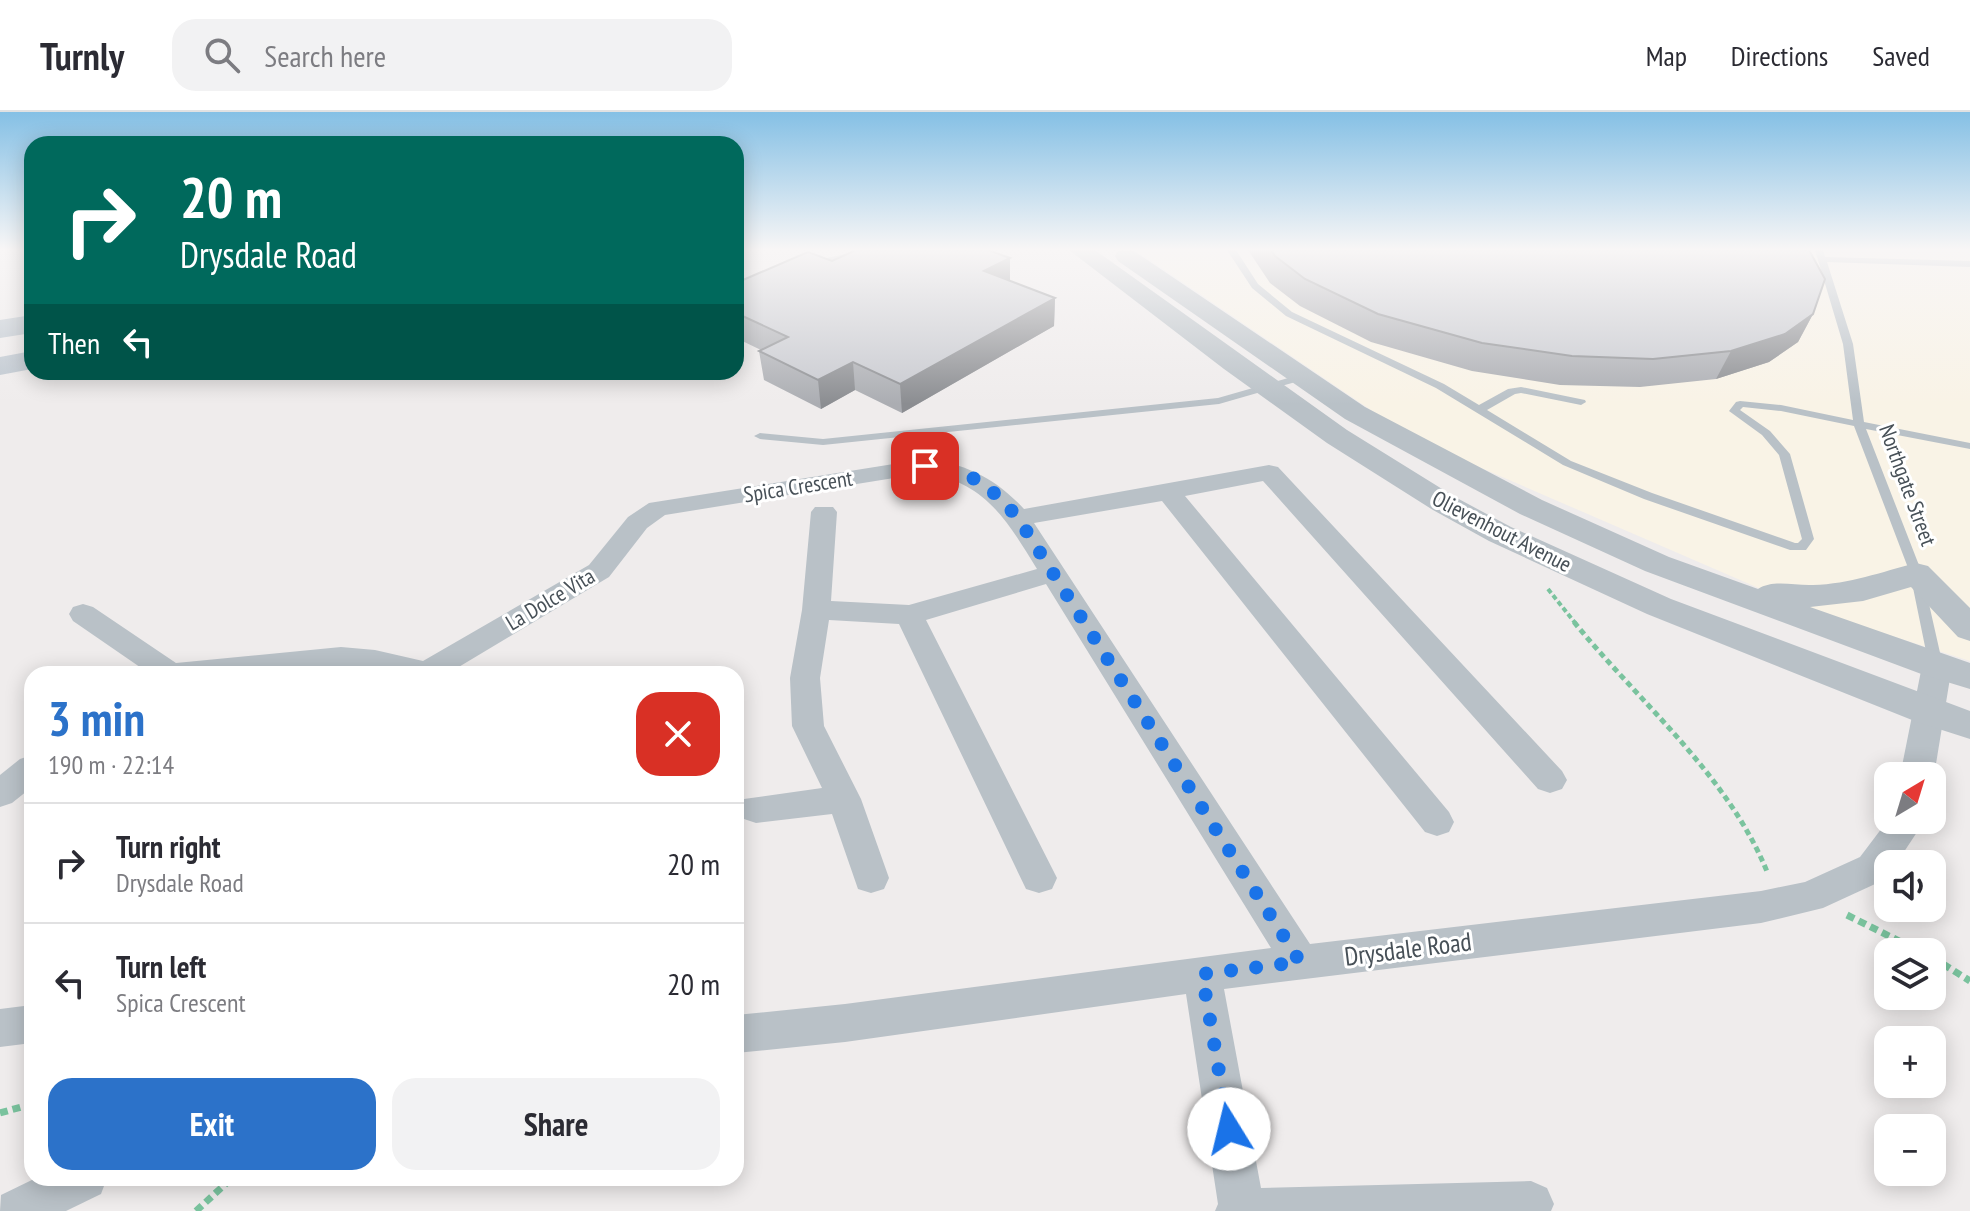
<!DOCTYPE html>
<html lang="en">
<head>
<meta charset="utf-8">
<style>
	body { margin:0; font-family:"PT Sans Narrow",sans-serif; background:#f2f2f3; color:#2b2b33; height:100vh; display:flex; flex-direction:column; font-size:30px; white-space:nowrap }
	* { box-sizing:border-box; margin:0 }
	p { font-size:26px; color:#7c7c81 }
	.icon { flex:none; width:44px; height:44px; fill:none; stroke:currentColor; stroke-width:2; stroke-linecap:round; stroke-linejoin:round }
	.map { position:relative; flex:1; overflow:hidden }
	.panel { position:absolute; left:24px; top:554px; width:720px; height:520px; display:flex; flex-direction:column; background:#fff; border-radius:24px; box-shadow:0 4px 20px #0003 }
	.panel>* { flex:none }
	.banner { position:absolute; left:24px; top:24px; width:720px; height:244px; border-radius:24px; box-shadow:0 4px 20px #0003; background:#00695c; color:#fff; overflow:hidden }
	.needle { width:52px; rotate:38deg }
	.tools { position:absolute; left:1874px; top:650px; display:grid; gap:16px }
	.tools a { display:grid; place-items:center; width:72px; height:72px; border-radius:16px; background:#fff; box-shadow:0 4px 20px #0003; font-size:40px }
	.pin { position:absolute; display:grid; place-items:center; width:68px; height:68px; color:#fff; margin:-34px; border-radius:16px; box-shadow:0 4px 12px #0006 }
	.me { position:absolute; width:88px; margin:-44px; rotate:351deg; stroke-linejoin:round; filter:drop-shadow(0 0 6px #0008) }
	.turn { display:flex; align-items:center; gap:28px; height:168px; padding:0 24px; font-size:36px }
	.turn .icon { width:104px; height:104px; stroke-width:2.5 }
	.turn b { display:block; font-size:56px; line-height:68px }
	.then { display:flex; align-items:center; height:76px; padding:0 24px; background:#0003; gap:16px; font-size:30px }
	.round { display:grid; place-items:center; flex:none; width:84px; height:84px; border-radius:24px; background:#f2f2f3 }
	.overview { display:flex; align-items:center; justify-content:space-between; height:136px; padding:0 24px }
	h1 { font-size:48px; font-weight:800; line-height:60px; color:#2c72c9 }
	.cta { display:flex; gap:16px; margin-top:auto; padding:16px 24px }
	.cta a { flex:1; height:92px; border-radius:24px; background:#2c72c9; color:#fff; font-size:32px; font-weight:800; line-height:92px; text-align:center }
	.cta a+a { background:#f2f2f3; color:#2b2b33 }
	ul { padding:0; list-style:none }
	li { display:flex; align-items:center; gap:24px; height:120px; padding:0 24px; border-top:2px solid #e1e1e2 }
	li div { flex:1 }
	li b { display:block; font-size:30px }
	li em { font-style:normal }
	header { display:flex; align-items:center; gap:48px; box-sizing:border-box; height:112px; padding:0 40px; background:#fff; border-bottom:2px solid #e1e1e2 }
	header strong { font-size:38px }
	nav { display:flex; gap:44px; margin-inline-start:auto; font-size:28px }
	.search { width:560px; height:72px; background:#f2f2f3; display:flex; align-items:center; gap:20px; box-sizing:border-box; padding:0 28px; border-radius:24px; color:#7c7c81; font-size:30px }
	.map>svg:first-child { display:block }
	.commercial { fill:#f9f3e6 }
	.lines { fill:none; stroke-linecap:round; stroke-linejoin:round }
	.path-far2 { stroke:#7ac39e; stroke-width:4; stroke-dasharray:5 3; stroke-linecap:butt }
	.path-far1 { stroke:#7ac39e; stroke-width:5; stroke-dasharray:6 4; stroke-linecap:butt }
	.path { stroke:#7ac39e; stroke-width:7; stroke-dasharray:8 5; stroke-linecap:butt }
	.service { fill:#b9c1c7; fill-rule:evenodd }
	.minor { fill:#b9c1c7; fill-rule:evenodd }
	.tertiary { fill:#b9c1c7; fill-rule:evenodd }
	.secondary { fill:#bcc5ce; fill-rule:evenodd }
	.wall { fill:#abadb2 }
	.shaded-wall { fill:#8b8d91 }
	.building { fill:#c7c9cf; stroke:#8b8d91; stroke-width:2 }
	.route { stroke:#1a73e8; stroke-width:14; stroke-dasharray:0 25.2 }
	.labels { text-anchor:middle; stroke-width:6; stroke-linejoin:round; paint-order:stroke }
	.street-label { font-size:22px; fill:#475057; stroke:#fff }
	.near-street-label { font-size:26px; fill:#475057; stroke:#fff }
</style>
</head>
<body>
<header>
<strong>Turnly</strong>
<div class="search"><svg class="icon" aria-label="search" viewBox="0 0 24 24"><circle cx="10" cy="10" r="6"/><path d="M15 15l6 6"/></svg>Search here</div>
<nav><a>Map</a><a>Directions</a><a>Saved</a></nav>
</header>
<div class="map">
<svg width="1970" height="1099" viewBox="0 0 1970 1099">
	<rect width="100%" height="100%" fill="#efecec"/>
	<path class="commercial" d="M1135,138H1970V549L1805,496L1412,326Z"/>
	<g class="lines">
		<path class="path-far2" d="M1548,477L1576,512"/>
		<path class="path-far1" d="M1574,510C1640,591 1729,664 1768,762"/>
		<g class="path">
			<path d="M1847,803L1921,840"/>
			<path d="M1932,845L1970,869"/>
			<path d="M0,1001L32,992"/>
			<path d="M196,1099L232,1066"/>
		</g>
		<g class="service">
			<path d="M1227,138H1236L1258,172L1292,200L1444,272L1479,293L1508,277L1521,275L1585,288L1586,290L1581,293L1521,281L1515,282L1487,298L1571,349L1652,381L1795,431H1798L1802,427L1779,343L1762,323L1729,299L1736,290L1740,289L1781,293L1853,308L1843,232L1815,138H1823L1825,145L1970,149V155L1827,150L1853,232L1864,310L1970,331V337L1866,317L1922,461L1943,554L1936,559L1929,554L1910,461L1854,314L1781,299L1743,295L1740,298L1770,319L1790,342L1814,427L1806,438H1790L1644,387L1563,353L1436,276L1286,204L1252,176Z"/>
			<path d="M860,139L863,140V144L816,152L812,149Z"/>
			<path d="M1302,262L1307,265L1306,267L1219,292L823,333L760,327L754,324L760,321L823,327L1218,286Z"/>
		</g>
		<g class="minor">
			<path d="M925,347C967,352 995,366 1024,397L1269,353L1278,355L1562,659L1567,668L1562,677L1550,681L1538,677L1263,369L1185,384L1449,700L1454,710L1449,720L1437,724L1425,720L1162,389L1034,411L1310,832L1761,779L1805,770L1860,745L1888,708H1925L1896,752H1888L1886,767L1823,796L1761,811L1224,877L1261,1076L1531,1069L1547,1076L1554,1092L1551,1099H1215L1218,1092L1186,882L845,930L736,941V903L845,892L1271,836L1046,472L926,508L1057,766L1052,777L1039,781L1026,777L899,512L829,508L820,566L824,614L861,687L889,766L884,777L871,781L858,777L832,702L756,711L744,707L739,697L744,687L822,676L792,614L790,566L802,498L811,400L815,395H833L837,400L831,489L909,493L1037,457C1007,409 986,370 925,361L665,403L647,416L609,465L447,562H390L341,555L275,562H150L73,509L69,502L73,495L83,492L93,495L176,551L341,535L375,538L423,549L589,453L628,405L649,391Z"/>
			<path d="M1937,543L1948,547L1952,554L1934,664L1932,667V664H1900L1922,554L1926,547Z"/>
			<path d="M32,643V675L12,691L0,695V663L20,647Z"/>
			<path d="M32,893V931L0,935V897Z"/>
			<path d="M36,1066H107L101,1082L66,1099H0L1,1083Z"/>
		</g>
		<g class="tertiary">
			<path d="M1069,138H1095L1347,318L1455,385L1511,415L1671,487L1970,599V627L1917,610L1647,502L1489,429L1433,398L1327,331L1224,257Z"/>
			<path d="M1118,139H1134L1365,295L1542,388L1669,445L1758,477C1773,467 1795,474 1813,473C1850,472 1881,460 1916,451L1928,454L1970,496V529L1958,525L1911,475L1863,489L1810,495L1970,551V577L1924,563L1645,459L1520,402L1345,307L1118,149L1115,144Z"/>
		</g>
		<g class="secondary">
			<path d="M32,203V221L0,226V208Z"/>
			<path d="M32,239V257L0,263V245Z"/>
		</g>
	</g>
	<g class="wall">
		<path d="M1248,138H1809L1813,202L1798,230L1769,250L1716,267L1640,275L1560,273L1472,259L1371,230L1300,194L1270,171Z"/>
		<path d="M832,149L1010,169L1055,186L1054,214L902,301L855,278L821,297L764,268L759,239L761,238L736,226V171Z"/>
	</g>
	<g class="shaded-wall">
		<path d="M1010,146V173L984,159Z"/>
		<path d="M1055,186L1054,214L902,301L900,272Z"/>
		<path d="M1813,202L1798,230L1769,250L1716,267L1731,239Z"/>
		<path d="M853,250L855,278L821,297L818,268Z"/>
	</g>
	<g class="building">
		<path d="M856,138H988L1010,146L984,159L1055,186L900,272L853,250L818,268L759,239L788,225L736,201V171L808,140L832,149Z"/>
		<path d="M1271,138H1809L1825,167L1813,202L1785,222L1731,239L1653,247L1572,244L1482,231L1378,202L1305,167L1275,144Z"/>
	</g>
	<linearGradient id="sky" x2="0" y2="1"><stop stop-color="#85c0e5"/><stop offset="0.47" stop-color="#f8f6f6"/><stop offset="1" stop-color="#f8f6f6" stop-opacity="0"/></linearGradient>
	<rect width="1970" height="292" fill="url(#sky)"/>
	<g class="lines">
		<path class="route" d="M925,354C972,359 987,371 1018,406L1300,850L1202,862L1229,1017"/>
	</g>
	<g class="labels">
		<g class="street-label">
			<text transform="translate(1908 373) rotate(70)" y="8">Northgate Street</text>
			<text transform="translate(798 374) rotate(-9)" y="8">Spica Crescent</text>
			<text transform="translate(1502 419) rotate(27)" y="8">Olievenhout Avenue</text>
			<text transform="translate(550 487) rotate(-31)" y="8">La Dolce Vita</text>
		</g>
		<g class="near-street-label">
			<text transform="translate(1408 837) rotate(-7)" y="9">Drysdale Road</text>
		</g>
	</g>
</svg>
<div class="tools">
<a><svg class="needle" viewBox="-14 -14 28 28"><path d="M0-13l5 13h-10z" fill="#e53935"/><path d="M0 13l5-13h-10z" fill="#7c7c81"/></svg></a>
<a><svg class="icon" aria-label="sound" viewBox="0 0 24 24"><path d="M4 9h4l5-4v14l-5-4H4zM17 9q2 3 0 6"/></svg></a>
<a><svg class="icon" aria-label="layers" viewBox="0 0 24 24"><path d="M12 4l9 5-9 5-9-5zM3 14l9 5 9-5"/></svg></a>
<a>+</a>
<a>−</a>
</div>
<div class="pin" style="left:925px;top:354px;background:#d93025"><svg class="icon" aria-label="arrive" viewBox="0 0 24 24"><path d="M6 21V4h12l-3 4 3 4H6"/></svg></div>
<svg class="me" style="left:1229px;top:1017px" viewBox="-20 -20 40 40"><circle r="19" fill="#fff"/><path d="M0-13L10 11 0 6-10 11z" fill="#1a73e8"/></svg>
<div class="banner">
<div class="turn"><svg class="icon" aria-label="right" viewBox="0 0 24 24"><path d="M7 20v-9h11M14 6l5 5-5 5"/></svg><div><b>20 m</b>Drysdale Road</div></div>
<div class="then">Then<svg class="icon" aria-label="left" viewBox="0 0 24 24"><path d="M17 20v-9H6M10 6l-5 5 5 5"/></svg></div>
</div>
<section class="panel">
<div class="overview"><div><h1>3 min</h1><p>190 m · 22:14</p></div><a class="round" style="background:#d93025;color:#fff"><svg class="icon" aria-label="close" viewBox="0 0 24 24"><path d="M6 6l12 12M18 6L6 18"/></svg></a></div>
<ul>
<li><svg class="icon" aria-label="right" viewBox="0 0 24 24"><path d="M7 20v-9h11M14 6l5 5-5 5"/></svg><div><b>Turn right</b><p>Drysdale Road</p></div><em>20 m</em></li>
<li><svg class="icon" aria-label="left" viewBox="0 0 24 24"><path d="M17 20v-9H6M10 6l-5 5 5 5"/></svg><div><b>Turn left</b><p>Spica Crescent</p></div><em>20 m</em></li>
</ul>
<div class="cta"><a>Exit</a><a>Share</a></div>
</section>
</div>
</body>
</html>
